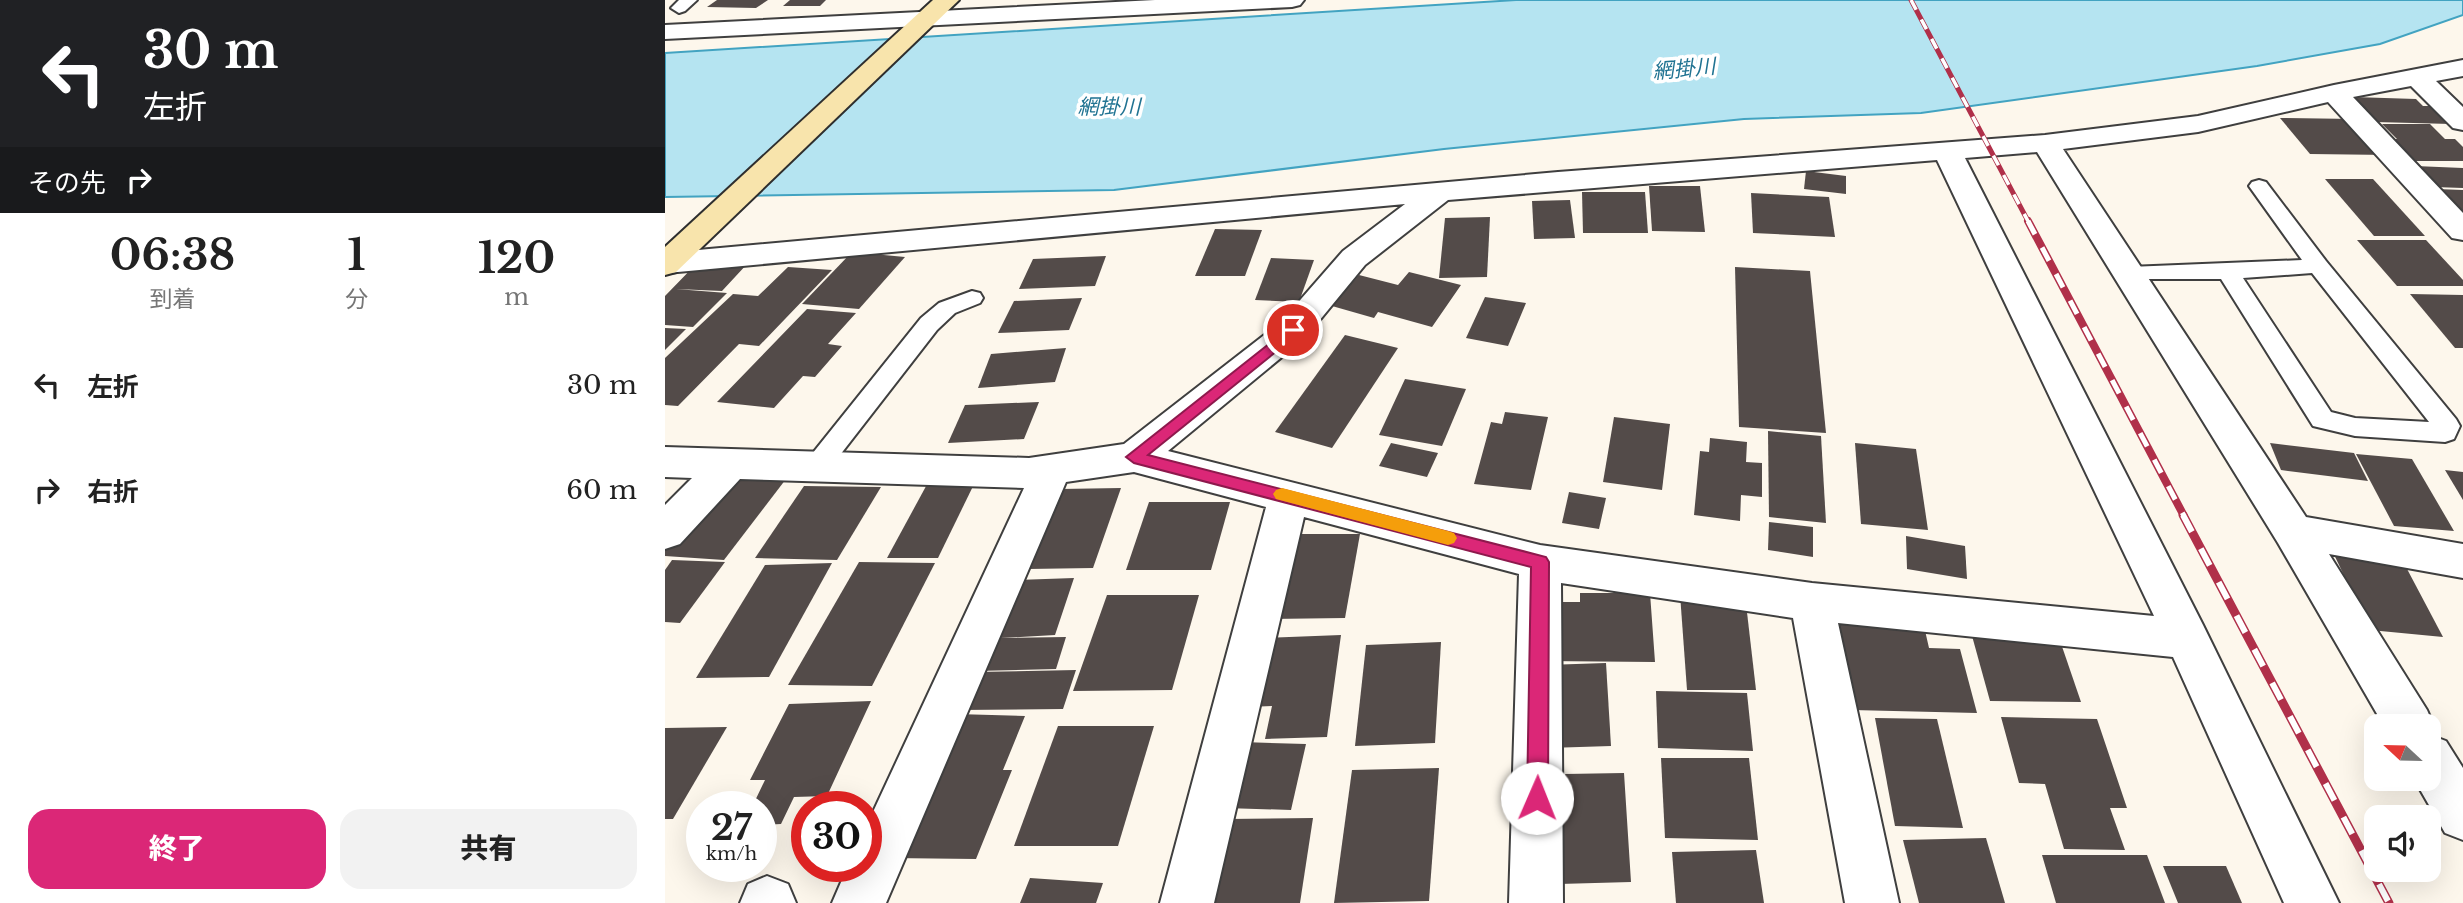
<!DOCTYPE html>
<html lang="ja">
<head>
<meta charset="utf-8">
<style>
	body { margin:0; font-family:"Libre Baskerville","Noto Sans JP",serif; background:#f2f2f2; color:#222; height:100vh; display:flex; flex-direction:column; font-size:26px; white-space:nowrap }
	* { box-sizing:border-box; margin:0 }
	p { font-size:23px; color:#767676 }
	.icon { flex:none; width:38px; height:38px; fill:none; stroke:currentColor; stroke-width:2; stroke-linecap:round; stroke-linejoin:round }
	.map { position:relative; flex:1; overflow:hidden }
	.side { display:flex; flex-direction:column; background:#fff; width:665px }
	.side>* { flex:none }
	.guide { background:#202124; color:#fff; overflow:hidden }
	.needle { width:46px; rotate:292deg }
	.fabs { position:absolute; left:1699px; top:714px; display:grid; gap:14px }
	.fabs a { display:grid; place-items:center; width:77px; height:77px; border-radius:14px; background:#fff; box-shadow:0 7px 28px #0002; font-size:35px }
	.speed { position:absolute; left:21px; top:791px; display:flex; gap:14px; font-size:35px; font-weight:700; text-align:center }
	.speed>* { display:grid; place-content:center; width:91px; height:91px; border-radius:50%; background:#fff; box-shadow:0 7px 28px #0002; line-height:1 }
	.speed small { font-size:18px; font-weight:400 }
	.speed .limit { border:10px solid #d22; background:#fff; color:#111 }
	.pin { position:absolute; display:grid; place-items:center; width:60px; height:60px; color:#fff; margin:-30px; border:4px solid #fff; border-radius:50%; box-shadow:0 2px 7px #0007 }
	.me { position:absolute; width:77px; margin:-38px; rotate:1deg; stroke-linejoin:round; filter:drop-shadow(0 0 5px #0008) }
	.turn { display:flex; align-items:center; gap:24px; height:147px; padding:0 28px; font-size:32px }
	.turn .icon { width:91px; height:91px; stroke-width:2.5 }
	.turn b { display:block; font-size:49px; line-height:60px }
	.then { display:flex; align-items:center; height:66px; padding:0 28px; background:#0003; gap:14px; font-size:26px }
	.eta { display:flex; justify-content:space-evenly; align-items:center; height:119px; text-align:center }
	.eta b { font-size:42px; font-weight:800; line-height:49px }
	.button { display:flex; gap:14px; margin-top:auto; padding:14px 28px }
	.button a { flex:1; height:80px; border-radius:21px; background:#db2777; color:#fff; font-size:28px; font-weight:800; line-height:80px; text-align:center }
	.button a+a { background:#f2f2f2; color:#222 }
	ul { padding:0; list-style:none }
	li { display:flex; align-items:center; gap:21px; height:105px; padding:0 28px }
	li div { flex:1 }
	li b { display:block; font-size:26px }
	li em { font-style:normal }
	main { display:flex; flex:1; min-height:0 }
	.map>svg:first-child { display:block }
	.water { fill:#b5e4f1; stroke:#42a3c1; stroke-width:2 }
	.building { fill:#534b49 }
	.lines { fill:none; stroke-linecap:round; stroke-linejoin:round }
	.lane-casing { stroke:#3f3f3f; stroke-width:4 }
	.street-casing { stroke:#3f3f3f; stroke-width:4 }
	.secondary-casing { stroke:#2e2e2e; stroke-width:4 }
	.lane { fill:#fff; fill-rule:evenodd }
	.street { fill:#fff; fill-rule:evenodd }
	.secondary { fill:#f8e4ac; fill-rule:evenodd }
	.rail-far2-casing { stroke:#b0304a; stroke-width:5 }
	.rail-far1-casing { stroke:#b0304a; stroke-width:8 }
	.rail-casing { stroke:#b0304a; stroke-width:9 }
	.rail-far2 { stroke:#fff; stroke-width:3.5; stroke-dasharray:11; stroke-linecap:butt }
	.rail-far1 { stroke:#fff; stroke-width:5; stroke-dasharray:15; stroke-linecap:butt }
	.rail { stroke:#fff; stroke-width:6; stroke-dasharray:19; stroke-linecap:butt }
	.route { fill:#db2777; stroke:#8e194d; stroke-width:2 }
	.slow { fill:#f59e0b }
	.labels { text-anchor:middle; stroke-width:7; stroke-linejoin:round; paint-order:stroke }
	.far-water-label { font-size:21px; font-style:italic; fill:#207392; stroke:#fff }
</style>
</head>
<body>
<main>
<section class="side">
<div class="guide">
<div class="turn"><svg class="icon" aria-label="left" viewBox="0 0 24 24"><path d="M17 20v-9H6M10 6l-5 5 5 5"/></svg><div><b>30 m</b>左折</div></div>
<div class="then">その先<svg class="icon" aria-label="right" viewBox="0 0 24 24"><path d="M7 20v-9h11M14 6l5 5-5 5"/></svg></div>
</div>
<div class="eta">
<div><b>06:38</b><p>到着</p></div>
<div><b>1</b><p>分</p></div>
<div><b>120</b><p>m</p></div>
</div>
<ul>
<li><svg class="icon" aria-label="left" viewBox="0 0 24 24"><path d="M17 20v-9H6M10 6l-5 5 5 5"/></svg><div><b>左折</b></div><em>30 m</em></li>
<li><svg class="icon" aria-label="right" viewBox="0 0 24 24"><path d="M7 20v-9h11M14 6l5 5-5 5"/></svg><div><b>右折</b></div><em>60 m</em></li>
</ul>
<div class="button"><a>終了</a><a>共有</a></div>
</section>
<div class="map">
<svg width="1798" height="903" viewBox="0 0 1798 903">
	<rect width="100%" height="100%" fill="#fdf7ec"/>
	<path class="water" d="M851,0H1798V15L1715,44L1592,66L1256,113L1079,119L779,149L449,190L0,197V53Z"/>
	<g class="building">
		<path d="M52,0H103L91,8L42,7Z"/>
		<path d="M125,0H161L155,6H118Z"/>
		<path d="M1688,97L1751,99L1758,106H1768L1786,124L1710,122Z"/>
		<path d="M1615,118L1690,119L1724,155L1645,154Z"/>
		<path d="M1717,124H1765L1780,139H1790L1798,147V161H1747L1726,139H1732Z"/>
		<path d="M1750,166L1798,168V188L1769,187Z"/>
		<path d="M1141,171L1181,176V194L1139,189Z"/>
		<path d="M1660,179H1708L1760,236H1709Z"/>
		<path d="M984,186H1035L1040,232L987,231Z"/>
		<path d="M1771,189L1798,190V219Z"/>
		<path d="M917,192H980L983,233H918Z"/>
		<path d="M1086,193L1164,197L1170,237L1088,233Z"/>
		<path d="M905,200L910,238L869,239L867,201Z"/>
		<path d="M825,217L822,277L774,278L780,218Z"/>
		<path d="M550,229L597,230L580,276H530Z"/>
		<path d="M1692,240H1761L1798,280V286H1732Z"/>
		<path d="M187,252L240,257L194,309L137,304Z"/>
		<path d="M441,256L430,286L354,289L368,259Z"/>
		<path d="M606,258L649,260L634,302L590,300Z"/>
		<path d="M34,261L83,263L57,291L11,289L62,293L28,327L0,325V296Z"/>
		<path d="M123,267L167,270L94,346L74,344L13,406L0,405V358L68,294L93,296Z"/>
		<path d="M1070,267L1145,271L1161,433L1074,427Z"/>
		<path d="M744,272L796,285L767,327L713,312L709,318L667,306L694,275L733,285Z"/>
		<path d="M1745,294L1798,295V348H1790Z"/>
		<path d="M820,297L861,303L843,346L801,338Z"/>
		<path d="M417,298L404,330L333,333L349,301Z"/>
		<path d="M142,309L191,313L163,344L177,346L150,377L138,376L109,408L52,402Z"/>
		<path d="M0,328L21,329L0,350Z"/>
		<path d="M680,335L733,348L667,448L610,432Z"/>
		<path d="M401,348L390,382L313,388L326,354Z"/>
		<path d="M740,379L801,389L777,446L714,435Z"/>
		<path d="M374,402L359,439L283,443L300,405Z"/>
		<path d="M840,412L883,417L866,490L809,484L826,422L837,424Z"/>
		<path d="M949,417L1005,424L997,490L938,482Z"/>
		<path d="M1103,431L1156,436L1161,523L1104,517Z"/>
		<path d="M1045,438L1082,442L1081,462L1097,463V497L1076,495L1075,521L1029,515L1035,451L1044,452Z"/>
		<path d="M726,443L773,453L762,477L714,466Z"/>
		<path d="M1190,443L1251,449L1263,530L1196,524Z"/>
		<path d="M1605,443L1689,453L1703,481L1616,470Z"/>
		<path d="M1691,454L1747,459L1789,531L1729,526Z"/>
		<path d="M1780,470L1798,472V500Z"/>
		<path d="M59,475L121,479L59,560L0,556V546Z"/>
		<path d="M313,476L273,558H222L266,477Z"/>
		<path d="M139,486L216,487L172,560L90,558Z"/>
		<path d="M456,488L428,568L363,569L395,489Z"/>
		<path d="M904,492L941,498L934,529L897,523Z"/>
		<path d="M484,502H565L546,570H461Z"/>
		<path d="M1104,522L1148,527V557L1103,550Z"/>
		<path d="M624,534H695L680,618L604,619Z"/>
		<path d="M1241,536L1300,546L1302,579L1242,569Z"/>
		<path d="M1664,544L1732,550L1778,637L1705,630Z"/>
		<path d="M7,560L60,562L15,623L0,622V570Z"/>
		<path d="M194,562L270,563L207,686L123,685Z"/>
		<path d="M167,563L104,677L31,678L100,565Z"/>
		<path d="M409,578L390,635L335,638L401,637L391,669L310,671L352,580Z"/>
		<path d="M915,593H985L990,662L879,661L880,602H915Z"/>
		<path d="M1015,594L1080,595L1091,690H1022Z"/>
		<path d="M442,595H534L507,690L408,691Z"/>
		<path d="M1170,612L1256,613L1264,648L1295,649L1312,713L1187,710Z"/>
		<path d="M1304,625L1390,626L1416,702L1325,701Z"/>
		<path d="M676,635L662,737L600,739L607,706L583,707L596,638Z"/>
		<path d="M776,642L770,743L690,746L701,645Z"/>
		<path d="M941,663L946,746L883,748L881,665Z"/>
		<path d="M411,670L398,709L294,710L309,672Z"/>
		<path d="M991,691L1082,693L1088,751L993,748Z"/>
		<path d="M206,701L162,796L129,797L116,824L96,825V807H87L100,780H85L124,704Z"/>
		<path d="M291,714L360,716L338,770H347L311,859L225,858Z"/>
		<path d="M1336,717L1432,719L1462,808H1445L1460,850L1399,849L1380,784L1354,783Z"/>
		<path d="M1210,718L1272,719L1298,828L1230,826Z"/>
		<path d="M393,726H489L453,846H349Z"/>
		<path d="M62,727L8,819H0V728Z"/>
		<path d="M577,742L641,744L626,810L560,808Z"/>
		<path d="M996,758H1084L1093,840L1000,838Z"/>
		<path d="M774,768L764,901L669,903L687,770Z"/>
		<path d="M959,773L966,882L894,884L881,808L901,807L900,774Z"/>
		<path d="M648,818L635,903H546L563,819Z"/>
		<path d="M1321,838L1340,903H1254L1238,840Z"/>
		<path d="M1091,850L1099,903H1011L1007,852Z"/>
		<path d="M1377,855H1482L1500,903H1391Z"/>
		<path d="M1498,866H1561L1577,903H1513Z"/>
		<path d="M365,878L438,883L431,903H355Z"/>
	</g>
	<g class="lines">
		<g class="lane-casing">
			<g id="lane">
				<path d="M14,0H32L20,11L14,13L6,8Z"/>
				<path d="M1594,180L1601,182L1661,261L1791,419L1795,426L1789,439L1780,442L1690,436L1648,426L1556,279H1456L1453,274L1456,269L1464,267L1637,260L1584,186L1587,182ZM1647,273L1764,422L1690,418L1666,412L1578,278Z"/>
				<path d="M307,291L315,293L318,298L315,303L290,313L272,330L161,473L152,476L143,473L139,466L143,459L256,318L274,303Z"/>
			</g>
		</g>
		<g class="street-casing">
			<g id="street">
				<path d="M490,0H639L635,5L627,7L0,39V25Z"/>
				<path d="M1798,60V76L1771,81L1798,107V130L1788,128L1746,86L1688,97L1798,213V240L1787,238L1663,102L1533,132L1398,149L1641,517L1798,544V578L1664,554L1762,710L1769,726L1765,735L1781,741L1798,768V840L1780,833L1749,779H1764V726H1719L1613,543L1372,152L1300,158L1538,625L1674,903H1619L1508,657L1173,623L1234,903H1180L1128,618L896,583L898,903H844L854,574L639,517L549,903H495L601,507L469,472L401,482L221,903H167L183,866H201V827L359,488L75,479L15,544L0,549V505L27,478L0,477V447L364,458L459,444L616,322L678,251L740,204L2,273L0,253L893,172L1380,135L1533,116L1669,85ZM1272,160L1489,616L1147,583L875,545L503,451L640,338L700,265L783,200Z"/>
				<path d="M102,876L123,884L131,903H75L83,884Z"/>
			</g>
		</g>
		<g class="secondary-casing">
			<path id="secondary" d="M268,0H294L11,272L0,275V247Z"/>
		</g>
		<use href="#lane" class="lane"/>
		<use href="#street" class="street"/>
		<use href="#secondary" class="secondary"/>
		<g class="rail-far2-casing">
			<path id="rail-far2" d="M1246,0L1364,223"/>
		</g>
		<g class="rail-far1-casing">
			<path id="rail-far1" d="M1363,221L1519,516"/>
		</g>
		<g class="rail-casing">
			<path id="rail" d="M1518,515L1724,903"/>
		</g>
		<use href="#rail-far2" class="rail-far2"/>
		<use href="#rail-far1" class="rail-far1"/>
		<use href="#rail" class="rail"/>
	</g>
	<path class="route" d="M628,325L633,327V334L483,455L881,557L884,562L883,798L880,805L872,808L865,805L862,798L866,567L469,463L461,457Z"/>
	<path class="slow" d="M617,488L783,531L789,533L792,538L789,543L783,545L611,499L608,494L611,490Z"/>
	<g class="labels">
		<g class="far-water-label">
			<text transform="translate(1019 69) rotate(-5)" y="7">網掛川</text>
			<text x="444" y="114">網掛川</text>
		</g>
	</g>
</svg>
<div class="fabs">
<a><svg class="needle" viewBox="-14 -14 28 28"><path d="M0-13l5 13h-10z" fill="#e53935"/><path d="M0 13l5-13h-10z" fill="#767676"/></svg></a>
<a><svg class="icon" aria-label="sound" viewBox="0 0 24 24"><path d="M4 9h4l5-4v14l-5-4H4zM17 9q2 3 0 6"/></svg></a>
</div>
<div class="speed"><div>27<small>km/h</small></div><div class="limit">30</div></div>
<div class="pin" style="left:628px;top:330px;background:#d93025"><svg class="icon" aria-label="arrive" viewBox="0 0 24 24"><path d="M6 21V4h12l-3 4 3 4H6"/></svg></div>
<svg class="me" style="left:872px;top:798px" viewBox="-20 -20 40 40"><circle r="19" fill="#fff"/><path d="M0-13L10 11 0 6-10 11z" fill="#db2777"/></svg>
</div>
</main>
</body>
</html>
